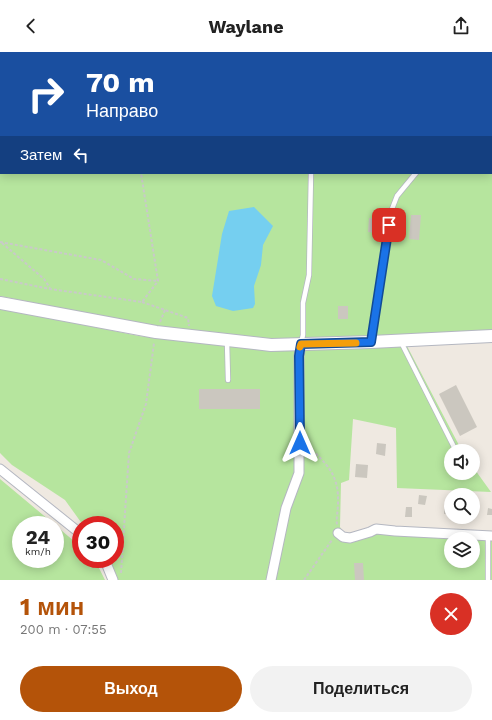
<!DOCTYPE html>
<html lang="ru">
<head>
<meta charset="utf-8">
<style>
	body { margin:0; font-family:"Work Sans",sans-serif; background:#f2f2f2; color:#222; height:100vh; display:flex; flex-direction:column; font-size:15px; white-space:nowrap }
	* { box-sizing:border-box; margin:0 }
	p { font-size:13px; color:#767676 }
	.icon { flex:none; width:22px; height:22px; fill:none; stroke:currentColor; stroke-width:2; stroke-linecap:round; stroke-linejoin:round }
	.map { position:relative; height:528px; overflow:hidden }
	.sheet { display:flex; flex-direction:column; background:#fff; flex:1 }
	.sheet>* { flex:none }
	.guide { position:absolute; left:0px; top:0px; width:492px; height:122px; box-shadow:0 2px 10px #0003; background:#1a4fa0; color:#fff; overflow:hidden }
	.controls { position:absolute; left:444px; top:392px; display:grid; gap:8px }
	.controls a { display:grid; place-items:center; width:36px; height:36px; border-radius:50%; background:#fff; box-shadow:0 2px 10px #0003; font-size:20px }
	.speed { position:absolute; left:12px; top:464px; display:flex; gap:8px; font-size:20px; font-weight:700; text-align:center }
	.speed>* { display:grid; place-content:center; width:52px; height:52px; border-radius:50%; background:#fff; box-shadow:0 2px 10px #0003; line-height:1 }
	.speed small { font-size:10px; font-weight:400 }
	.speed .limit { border:6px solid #d22; background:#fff; color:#111 }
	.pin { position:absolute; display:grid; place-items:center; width:34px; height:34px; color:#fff; margin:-17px; border-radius:8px; box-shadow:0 2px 6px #0006 }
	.me { position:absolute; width:44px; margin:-22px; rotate:0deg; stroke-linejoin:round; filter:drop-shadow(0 0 3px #0008) }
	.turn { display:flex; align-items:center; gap:14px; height:84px; padding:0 20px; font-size:18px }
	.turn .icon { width:52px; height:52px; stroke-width:2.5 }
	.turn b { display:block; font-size:28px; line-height:34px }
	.then { display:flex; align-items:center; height:38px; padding:0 20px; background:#0003; gap:8px; font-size:15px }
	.round { display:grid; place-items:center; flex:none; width:42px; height:42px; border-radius:21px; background:#f2f2f2 }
	.head { display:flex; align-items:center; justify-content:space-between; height:68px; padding:0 20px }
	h1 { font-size:24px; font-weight:700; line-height:30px; color:#b45309 }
	.button { display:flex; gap:8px; margin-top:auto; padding:8px 20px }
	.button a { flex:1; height:46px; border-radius:24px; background:#b45309; color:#fff; font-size:16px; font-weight:700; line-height:46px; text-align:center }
	.button a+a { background:#f2f2f2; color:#222 }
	header { display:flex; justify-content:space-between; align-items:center; height:52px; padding:0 20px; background:#fff; font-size:18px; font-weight:700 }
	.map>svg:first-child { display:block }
	.green { fill:#b6e59e; fill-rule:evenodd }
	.water { fill:#75cff0 }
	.building { fill:#cbc7bf }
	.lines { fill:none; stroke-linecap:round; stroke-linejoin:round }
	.service-casing { stroke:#b4b7c1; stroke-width:6 }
	.minor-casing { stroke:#b4b7c1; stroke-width:11 }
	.tertiary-casing { stroke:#b4b7c1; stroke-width:14 }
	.path { stroke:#c9c9c9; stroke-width:2; stroke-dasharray:3 2; stroke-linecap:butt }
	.service { stroke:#fff; stroke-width:4.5 }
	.minor { stroke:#fff; stroke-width:9 }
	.tertiary { stroke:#fff; stroke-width:12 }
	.route-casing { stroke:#114b97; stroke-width:10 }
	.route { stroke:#1a73e8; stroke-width:7 }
	.slow { stroke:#f59e0b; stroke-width:7 }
</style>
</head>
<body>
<header><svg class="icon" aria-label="back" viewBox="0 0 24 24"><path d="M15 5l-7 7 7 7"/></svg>Waylane<svg class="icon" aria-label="share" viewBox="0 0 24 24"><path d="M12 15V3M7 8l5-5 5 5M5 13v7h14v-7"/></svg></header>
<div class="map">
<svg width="492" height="528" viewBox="0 0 492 528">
	<rect width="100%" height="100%" fill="#efe9e1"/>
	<g class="green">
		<path d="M0,0H492V279L270,288L155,275L0,244ZM1,1H491V121H1Z"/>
		<path d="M0,256L139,284L272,298L407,294L462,399H451V421H473V415L491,440L397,436L396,376L353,367L349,428L341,431L340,475L343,480L350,483L366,477L492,488V528H116L108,507H115V473H83L65,448L12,413L0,401ZM451,487H473V509H451Z"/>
		<path d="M0,427L55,473H21V507H55V473L81,495V507H92L98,514L105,528H0Z"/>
	</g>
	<path class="water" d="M254,155L273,174L263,193L261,213L254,234L255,252L253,256L233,259L216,254L212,244L222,182L229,159Z"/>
	<g class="building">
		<path d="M411,163H421L419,188L409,187Z"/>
		<path d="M369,166L379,167L378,181L368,180Z"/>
		<rect x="338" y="254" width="10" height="13"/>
		<path d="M456,333L477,375L460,384L439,342Z"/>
		<rect x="199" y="337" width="61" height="20"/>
		<path d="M377,391L386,392L385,404L376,402Z"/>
		<path d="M356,412L368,413L367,426L355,425Z"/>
		<path d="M419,443L427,444L425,453L418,452Z"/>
		<path d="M406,455H412V465H405Z"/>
		<rect x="444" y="455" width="7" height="7"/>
		<rect x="473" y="455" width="3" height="8"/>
		<path d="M488,456L492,457V463H487Z"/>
		<path d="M354,511H363L364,528H355Z"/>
	</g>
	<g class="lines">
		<g class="service-casing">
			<g id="service">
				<path d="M340,1L341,0"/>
				<path d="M227,289L228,328"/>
				<path d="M371,289L392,157L397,144L416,121"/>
				<path d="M401,290L456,399"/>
				<path d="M301,291L303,283V251L309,223L311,121"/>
				<path d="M488,528V484"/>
			</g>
		</g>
		<g class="minor-casing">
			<g id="minor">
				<path d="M0,417L81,482"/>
				<path d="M338,481L343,485L350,486L370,480L376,477L395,479L492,484"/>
				<path d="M103,507L106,511L113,528"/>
				<path d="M271,528L286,456L299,421V304L301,293"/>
			</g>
		</g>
		<g class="tertiary-casing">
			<path id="tertiary" d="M0,251L156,280L271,293L371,290L492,284"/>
		</g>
		<g class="path">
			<path d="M142,1V0"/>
			<path d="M0,190L101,208L134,227L158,229"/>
			<path d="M2,191L44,227L50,236"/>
			<path d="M0,227L50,237L142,250L158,229L141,121"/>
			<path d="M142,250L188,266L189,274"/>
			<path d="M160,270L165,258"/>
			<path d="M308,395C328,412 339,424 338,451C338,459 336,466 337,473"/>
			<path d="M121,521L129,401L146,352L154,291"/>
			<path d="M304,528L332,488"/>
		</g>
		<use href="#service" class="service"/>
		<use href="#minor" class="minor"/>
		<use href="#tertiary" class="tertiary"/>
	</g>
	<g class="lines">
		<g class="route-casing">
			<path id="route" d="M300,391L299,304L301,292L371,290L389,173"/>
		</g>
		<use href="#route" class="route"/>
		<path class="slow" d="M300,295L301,292L356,291"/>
	</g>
</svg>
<div class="controls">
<a><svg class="icon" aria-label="sound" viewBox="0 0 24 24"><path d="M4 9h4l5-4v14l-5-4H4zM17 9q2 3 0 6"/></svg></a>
<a><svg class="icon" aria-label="search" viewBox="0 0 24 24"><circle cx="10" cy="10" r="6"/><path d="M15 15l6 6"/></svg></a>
<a><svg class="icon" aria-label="layers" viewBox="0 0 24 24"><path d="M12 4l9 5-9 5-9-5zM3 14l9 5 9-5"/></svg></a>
</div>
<div class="speed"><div>24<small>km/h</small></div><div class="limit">30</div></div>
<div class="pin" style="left:389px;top:173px;background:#d93025"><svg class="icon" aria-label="arrive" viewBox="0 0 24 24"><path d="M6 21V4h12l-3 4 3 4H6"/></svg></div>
<svg class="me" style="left:300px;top:391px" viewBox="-20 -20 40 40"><path d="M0-17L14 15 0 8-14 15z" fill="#1a73e8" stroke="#fff" stroke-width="4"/></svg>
<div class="guide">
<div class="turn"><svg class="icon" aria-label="right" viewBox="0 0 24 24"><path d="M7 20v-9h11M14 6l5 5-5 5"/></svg><div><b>70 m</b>Направо</div></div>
<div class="then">Затем<svg class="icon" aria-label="left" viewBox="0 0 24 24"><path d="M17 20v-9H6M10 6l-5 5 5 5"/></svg></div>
</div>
</div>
<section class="sheet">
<div class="head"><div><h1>1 мин</h1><p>200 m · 07:55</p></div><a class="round" style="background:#d93025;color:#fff"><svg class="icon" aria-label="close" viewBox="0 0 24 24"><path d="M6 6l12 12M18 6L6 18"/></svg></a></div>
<div class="button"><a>Выход</a><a>Поделиться</a></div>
</section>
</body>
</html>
